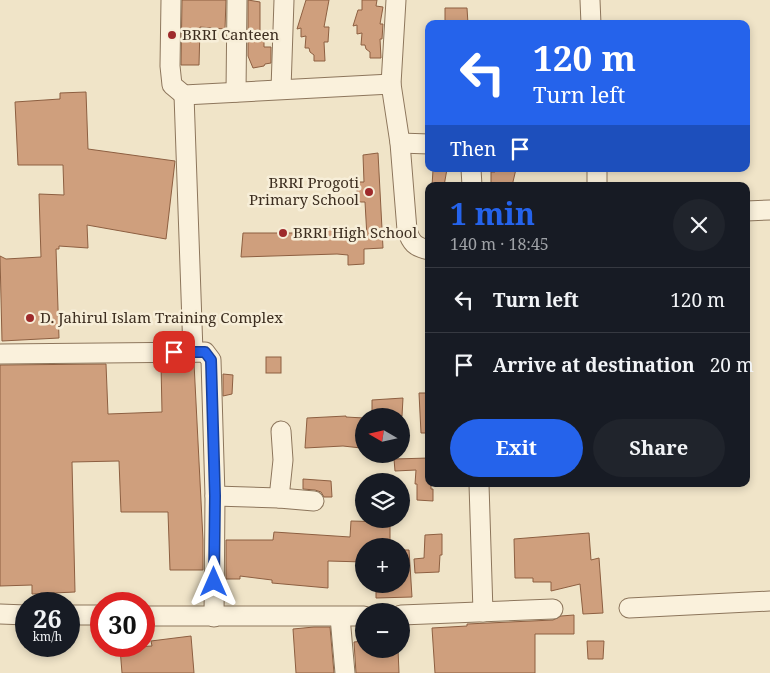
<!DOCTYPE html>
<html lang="en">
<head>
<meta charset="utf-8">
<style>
	body { margin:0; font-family:"Noto Serif",serif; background:#20242c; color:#f1f3f6; height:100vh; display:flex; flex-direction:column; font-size:19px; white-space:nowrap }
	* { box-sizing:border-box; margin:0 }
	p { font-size:16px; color:#9ea1a6 }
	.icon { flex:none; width:28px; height:28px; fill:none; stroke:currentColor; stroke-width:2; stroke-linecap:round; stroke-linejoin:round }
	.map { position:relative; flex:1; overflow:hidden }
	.details { position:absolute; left:425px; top:182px; width:325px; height:305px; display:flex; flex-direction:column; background:#171b24; border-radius:10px; box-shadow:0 2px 8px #0003 }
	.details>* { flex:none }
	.guide { position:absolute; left:425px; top:20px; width:325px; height:152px; border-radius:10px; box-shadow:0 2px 8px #0003; background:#2563eb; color:#fff; overflow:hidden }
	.needle { width:32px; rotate:279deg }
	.tools { position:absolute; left:355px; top:408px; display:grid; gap:10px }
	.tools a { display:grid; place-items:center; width:55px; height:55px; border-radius:50%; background:#171b24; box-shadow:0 2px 8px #0003; font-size:25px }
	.speed { position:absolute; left:15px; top:592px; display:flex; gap:10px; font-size:25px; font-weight:700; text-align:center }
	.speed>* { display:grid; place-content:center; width:65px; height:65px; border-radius:50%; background:#171b24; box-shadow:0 2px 8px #0003; line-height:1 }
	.speed small { font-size:12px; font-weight:400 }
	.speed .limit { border:8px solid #d22; background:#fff; color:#111 }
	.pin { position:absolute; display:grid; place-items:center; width:42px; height:42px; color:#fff; margin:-21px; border-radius:10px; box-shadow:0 2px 8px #0006 }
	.me { position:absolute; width:55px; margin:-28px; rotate:0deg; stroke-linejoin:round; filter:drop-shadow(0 0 4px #0008) }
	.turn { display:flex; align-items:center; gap:18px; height:105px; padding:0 25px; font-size:22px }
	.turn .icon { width:65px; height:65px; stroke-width:2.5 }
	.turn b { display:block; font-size:35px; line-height:42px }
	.then { display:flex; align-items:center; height:48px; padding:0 25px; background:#0003; gap:10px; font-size:19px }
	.round { display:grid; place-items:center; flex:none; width:52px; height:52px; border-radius:26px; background:#20242c }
	.overview { display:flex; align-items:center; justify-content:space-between; height:85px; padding:0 25px }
	h1 { font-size:30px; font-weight:700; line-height:38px; color:#2563eb }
	.primary-button { display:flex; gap:10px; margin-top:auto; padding:10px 25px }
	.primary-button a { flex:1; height:58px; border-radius:30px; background:#2563eb; color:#fff; font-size:20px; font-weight:700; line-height:58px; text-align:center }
	.primary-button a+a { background:#20242c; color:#f1f3f6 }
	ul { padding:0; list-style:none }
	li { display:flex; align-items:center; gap:15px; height:65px; padding:0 25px; border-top:1px solid #363941 }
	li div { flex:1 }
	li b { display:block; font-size:19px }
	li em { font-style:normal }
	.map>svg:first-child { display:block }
	.building { fill:#cf9f7d; stroke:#8d5f41 }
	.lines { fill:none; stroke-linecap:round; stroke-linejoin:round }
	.minor-casing { stroke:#8d765c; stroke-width:21 }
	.minor { stroke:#faf1dc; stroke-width:19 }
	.route-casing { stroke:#184099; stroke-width:12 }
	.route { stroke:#2563eb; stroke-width:9 }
	.poi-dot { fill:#9e2a2b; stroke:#f7eed8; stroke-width:2 }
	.labels { text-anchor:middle; stroke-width:5; stroke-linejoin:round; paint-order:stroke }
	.poi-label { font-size:15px; fill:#3d2e20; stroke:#f7eed8; text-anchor:start }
</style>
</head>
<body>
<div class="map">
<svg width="770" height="673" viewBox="0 0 770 673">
	<rect width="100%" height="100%" fill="#f0e4c8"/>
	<g class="building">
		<path d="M182,0H226L225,29L200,27L199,65H181Z"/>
		<path d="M248,0L260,2V32H264V47H271V63L265,64L264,66L253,68L248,56Z"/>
		<path d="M306,0H329L324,27H329L328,42H324L325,61H314V55L310,52L309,48H305L306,36L301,37V28L297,29Z"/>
		<path d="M362,0H377L376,6L383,7L380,24H383L382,39H380L381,58H370V52L366,49L365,45H361L362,33L357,34V25L353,26L358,10H362Z"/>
		<path d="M445,8H467L468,24H445Z"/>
		<path d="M86,92L88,149L175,161L166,239L87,225L88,248L59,246V249H56L59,338L2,341L0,256L6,259L41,257L39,194L64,195L63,165H18L15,102L60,99V93Z"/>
		<path d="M378,153L383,248L364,249V264L348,265V255L337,254L241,257L243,233H299L302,229L338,227L343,238L367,237L365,202H357V182H364L363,155Z"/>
		<path d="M437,169H447L444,186H432L433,170H436Z"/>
		<path d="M496,169H516L512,186H498L491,183V172H495Z"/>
		<rect x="266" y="357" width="15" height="16"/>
		<path d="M194,363L203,540V570H170L168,512H121L119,461L72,462L75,592L32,594V585L0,586V365L106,364L108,414L162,412L161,364Z"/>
		<path d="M223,374L233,375L232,394L223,396Z"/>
		<path d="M419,393H429V433H421Z"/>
		<path d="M403,398L402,416H372V400Z"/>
		<path d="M346,416V417L364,418V433H360L361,448L343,446L305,448L307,418Z"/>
		<path d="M429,458V484H431V489H433V501L417,500V484H415L416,470L395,471L394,459Z"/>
		<path d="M303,479L331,481L332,497H324L321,492L315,490L303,489Z"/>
		<path d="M351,521L390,522V546H364V562L328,561V588L272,583V580L240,576V579H226V540H273L274,532L350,537Z"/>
		<path d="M589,533L591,560L599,558L603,613L583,614L580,584L551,591V582H533V578H515L514,539Z"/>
		<path d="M442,534V555H440L439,572L415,573L414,559L424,558L425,535Z"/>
		<path d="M401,550H409L412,597L376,598V584H401Z"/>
		<path d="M574,615V634H535V673H435L432,628L467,626V624L553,620L561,616Z"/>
		<path d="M314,627H330L334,673H296L293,629Z"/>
		<path d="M191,636L194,673H122L120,648L152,646L151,641Z"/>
		<path d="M364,641V649H398L399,673H356L354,642Z"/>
		<path d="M587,641H604L603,659H588Z"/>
	</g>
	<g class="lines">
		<g class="minor-casing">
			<g id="minor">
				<path d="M171,0L170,66L172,85L184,95L391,84"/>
				<path d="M396,0L391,84L400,143L407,230C411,243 415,247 429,250"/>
				<path d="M590,0L591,24"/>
				<path d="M281,89L284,0"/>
				<path d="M236,92L237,0"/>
				<path d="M184,95L193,352"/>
				<path d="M400,143L429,144"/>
				<path d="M471,169L472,186"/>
				<path d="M597,169V186"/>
				<path d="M746,211L770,210"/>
				<path d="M0,354L205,352L211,360L215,496L214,617"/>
				<path d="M479,484L483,612"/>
				<path d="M215,496L279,498L314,501"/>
				<path d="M279,498L283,460L281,431"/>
				<path d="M629,608L770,601"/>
				<path d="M0,614L26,615"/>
				<path d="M69,615H101"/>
				<path d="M401,615L553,609"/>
				<path d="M144,616H364"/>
				<path d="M340,617L345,673"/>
			</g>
		</g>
		<use href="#minor" class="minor"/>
	</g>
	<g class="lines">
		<g class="route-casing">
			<path id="route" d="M174,352H205L211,360L215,496L214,582"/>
		</g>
		<use href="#route" class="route"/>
	</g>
	<g class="poi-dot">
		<circle cx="172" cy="35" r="5"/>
		<circle cx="369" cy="192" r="5"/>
		<circle cx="283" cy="233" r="5"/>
		<circle cx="30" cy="318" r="5"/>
	</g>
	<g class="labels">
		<g class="poi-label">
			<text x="182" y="40">BRRI Canteen</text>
			<text x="359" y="188" text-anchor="end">BRRI Progoti<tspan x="359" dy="17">Primary School</tspan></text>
			<text x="293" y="238">BRRI High School</text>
			<text x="40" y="323">D. Jahirul Islam Training Complex</text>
		</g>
	</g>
</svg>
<div class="tools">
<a><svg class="needle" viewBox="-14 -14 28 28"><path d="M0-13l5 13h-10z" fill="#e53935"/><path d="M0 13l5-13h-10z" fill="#9ea1a6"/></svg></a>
<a><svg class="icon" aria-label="layers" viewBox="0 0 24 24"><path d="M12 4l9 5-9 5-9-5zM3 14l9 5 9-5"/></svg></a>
<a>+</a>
<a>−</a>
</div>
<div class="speed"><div>26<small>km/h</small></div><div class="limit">30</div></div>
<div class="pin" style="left:174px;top:352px;background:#d93025"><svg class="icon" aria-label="arrive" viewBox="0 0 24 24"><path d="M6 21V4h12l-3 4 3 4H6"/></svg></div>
<svg class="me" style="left:214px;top:582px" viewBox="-20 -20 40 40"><path d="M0-17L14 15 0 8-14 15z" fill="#2563eb" stroke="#fff" stroke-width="4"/></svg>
<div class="guide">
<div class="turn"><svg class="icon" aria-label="left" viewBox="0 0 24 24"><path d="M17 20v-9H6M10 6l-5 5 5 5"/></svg><div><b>120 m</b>Turn left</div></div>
<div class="then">Then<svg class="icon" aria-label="arrive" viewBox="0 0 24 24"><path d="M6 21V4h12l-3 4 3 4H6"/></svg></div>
</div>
<section class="details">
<div class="overview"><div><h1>1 min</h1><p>140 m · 18:45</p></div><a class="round"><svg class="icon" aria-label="close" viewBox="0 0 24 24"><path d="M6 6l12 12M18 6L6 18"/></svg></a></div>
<ul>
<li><svg class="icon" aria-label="left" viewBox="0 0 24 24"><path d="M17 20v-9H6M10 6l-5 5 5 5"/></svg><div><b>Turn left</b></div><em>120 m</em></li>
<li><svg class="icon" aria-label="arrive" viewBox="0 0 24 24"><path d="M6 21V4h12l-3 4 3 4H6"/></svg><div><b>Arrive at destination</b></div><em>20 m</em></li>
</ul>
<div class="primary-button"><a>Exit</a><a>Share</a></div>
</section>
</div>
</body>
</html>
